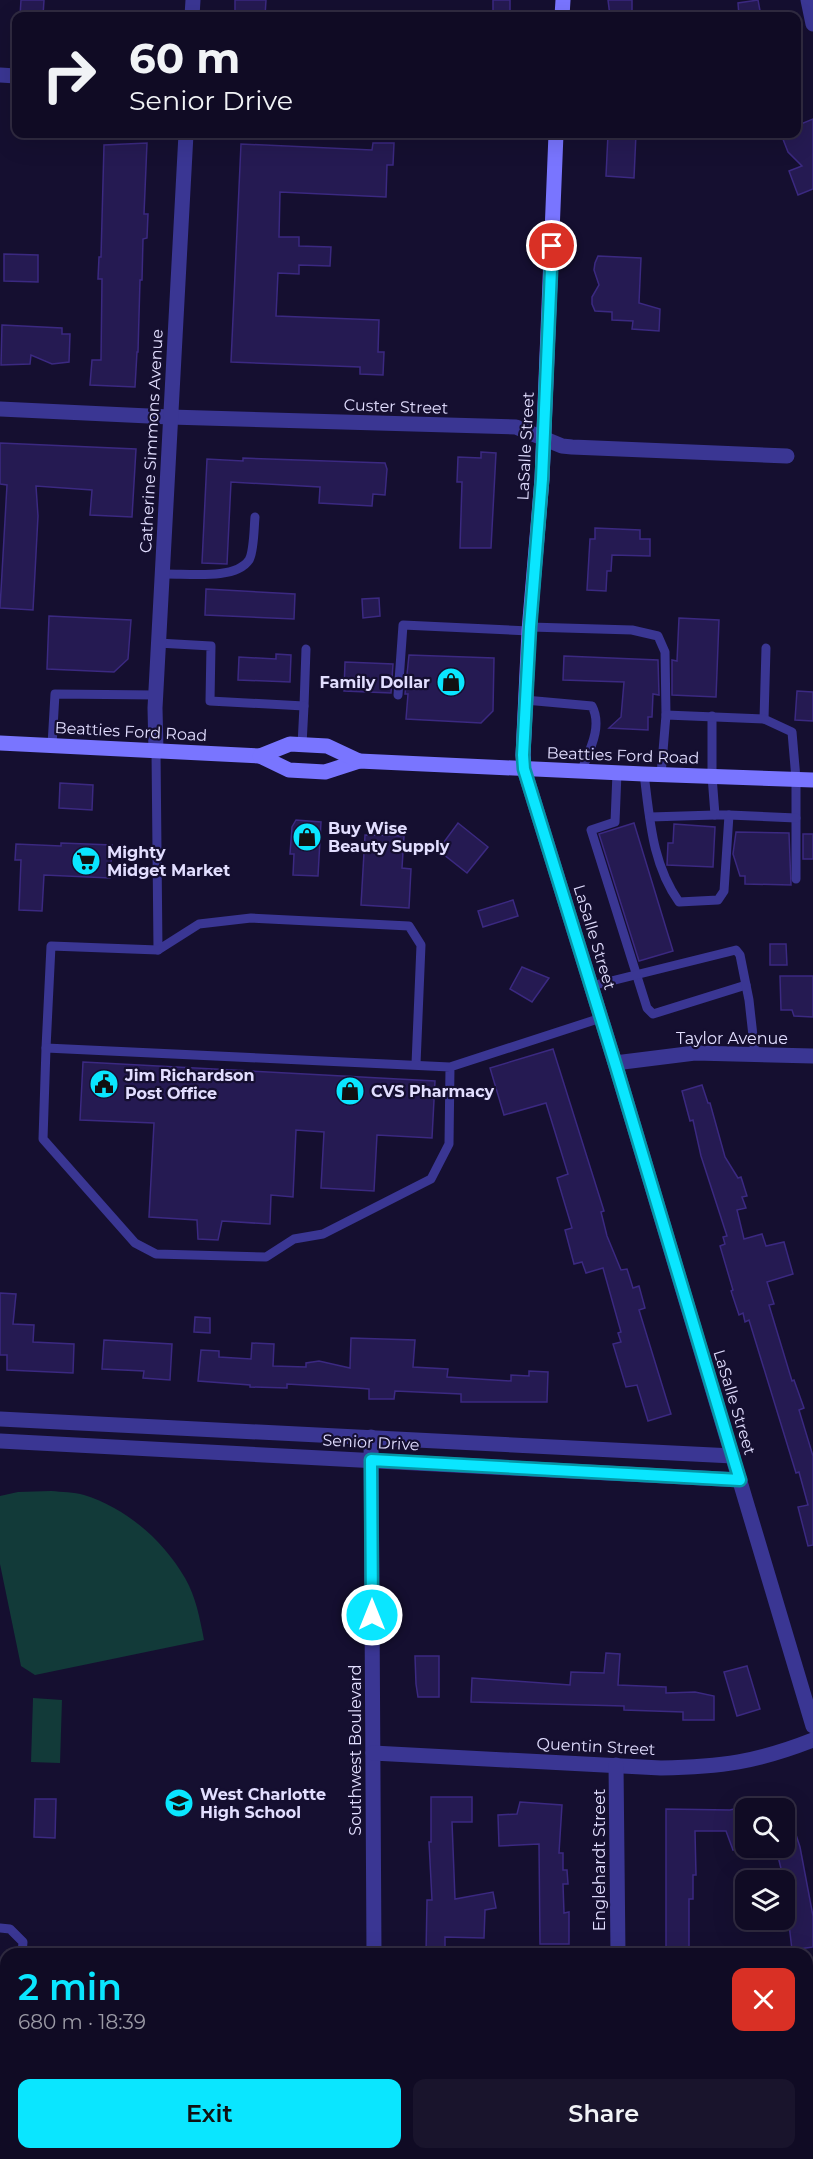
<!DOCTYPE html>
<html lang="en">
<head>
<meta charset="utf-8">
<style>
	body { margin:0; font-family:Montserrat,sans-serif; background:#19142c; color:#f1f3f6; height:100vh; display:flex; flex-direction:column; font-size:22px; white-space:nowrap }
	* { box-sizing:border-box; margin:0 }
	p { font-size:20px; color:#9c9ba6 }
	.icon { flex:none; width:33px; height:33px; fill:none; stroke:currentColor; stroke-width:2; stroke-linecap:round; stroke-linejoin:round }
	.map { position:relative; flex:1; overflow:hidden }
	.panel { position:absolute; left:0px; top:1948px; width:813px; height:212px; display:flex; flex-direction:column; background:#100b24; border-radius:18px 18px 0 0; box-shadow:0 6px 24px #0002,0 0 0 2px #302b41 }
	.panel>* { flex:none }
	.hud { position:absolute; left:12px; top:12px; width:789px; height:126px; border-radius:12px; box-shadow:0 6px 24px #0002,0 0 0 2px #302b41; background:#100b24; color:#f1f3f6; overflow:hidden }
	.controls { position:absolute; left:735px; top:1798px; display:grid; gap:12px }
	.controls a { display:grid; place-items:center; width:60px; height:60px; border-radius:12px; background:#100b24; box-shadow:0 6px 24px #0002,0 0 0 2px #302b41; font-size:30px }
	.pin { position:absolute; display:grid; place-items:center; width:51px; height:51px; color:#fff; margin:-26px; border:3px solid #fff; border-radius:50%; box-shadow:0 2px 6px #0007 }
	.me { position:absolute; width:66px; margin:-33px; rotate:0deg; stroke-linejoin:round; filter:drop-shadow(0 0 4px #0008) }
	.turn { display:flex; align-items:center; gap:21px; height:126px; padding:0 18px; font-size:27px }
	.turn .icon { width:78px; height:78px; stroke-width:2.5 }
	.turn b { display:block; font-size:42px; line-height:51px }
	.round { display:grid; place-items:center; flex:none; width:63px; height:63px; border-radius:12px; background:#19142c }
	.summary { display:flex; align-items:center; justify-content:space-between; height:102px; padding:0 18px }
	h1 { font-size:36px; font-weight:600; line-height:45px; color:#0ae6ff }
	.action { display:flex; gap:12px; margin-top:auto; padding:12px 18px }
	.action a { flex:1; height:69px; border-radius:12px; background:#0ae6ff; color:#111; font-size:24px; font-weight:600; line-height:69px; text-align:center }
	.action a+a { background:#19142c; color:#f1f3f6 }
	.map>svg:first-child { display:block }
	.green { fill:#123a39 }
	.building { fill:#251a52; stroke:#3b2981; stroke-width:1.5 }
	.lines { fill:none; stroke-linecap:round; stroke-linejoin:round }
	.lane { stroke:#3a3693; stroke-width:9 }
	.street { stroke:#3a3693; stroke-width:15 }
	.secondary { stroke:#7975ff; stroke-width:15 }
	.route-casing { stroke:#0696a6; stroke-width:15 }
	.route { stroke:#0ae6ff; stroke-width:10 }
	.labels { text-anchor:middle; stroke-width:4.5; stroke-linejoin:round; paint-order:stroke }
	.street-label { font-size:16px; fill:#e2deff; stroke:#150f30 }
	.poi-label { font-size:16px; font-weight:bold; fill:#e2deff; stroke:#150f30; text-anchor:start }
</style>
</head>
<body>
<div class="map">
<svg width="813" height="2159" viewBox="0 0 813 2159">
	<rect width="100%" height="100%" fill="#150f30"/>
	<g class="green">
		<path d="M51,1491C62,1492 74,1492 84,1495C126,1508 163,1540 185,1578C196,1597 200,1619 204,1640L35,1675L21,1666L0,1564V1496L18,1492Z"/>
		<path d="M33,1698L62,1700L60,1763L31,1762Z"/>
		<path d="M229,2154H327L326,2159H229Z"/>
	</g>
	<g class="building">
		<path d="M21,0H44L43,16H20Z"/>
		<path d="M235,0H266L265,16H235Z"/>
		<rect x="493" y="0" width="17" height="16"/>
		<path d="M608,0H632V16H610Z"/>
		<path d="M758,0L761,16H739L738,3Z"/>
		<path d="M813,119V189L798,195L789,171L802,166L788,152L781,134H796V126Z"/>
		<path d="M608,134H636L634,178L606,176Z"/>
		<path d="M147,143L144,214H148L147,238L143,239L142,280H140L138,352H137L135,387L90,385L92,360H101L102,279H98L99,257H101L104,145Z"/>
		<path d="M373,143H394L393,165H387L386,197L280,192L279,237H299V246L331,247L330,266L299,265V274L278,273L276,316L379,320L378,352H384L383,375L360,374V367L231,362L241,144L372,150Z"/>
		<path d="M4,254L38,255V282L4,281Z"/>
		<path d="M598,256L641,258L639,303L660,309L659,331L632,329L633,321L612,320V312L595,311L592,304V297L599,285L594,270L595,263Z"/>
		<path d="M2,325L62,328V334H70L69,362L52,364L31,355L30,364L1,365Z"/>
		<path d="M0,443L136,449L132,517L90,515L92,490L36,486L38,516L33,610L0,608L7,485L0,484Z"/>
		<path d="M481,452L496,453L491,548H460L462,482H457L458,457L481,458Z"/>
		<path d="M243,458L385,463L387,469L385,495L373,494L372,506L319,503L320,487L231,482L227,564L202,563L207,459L243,461Z"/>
		<path d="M595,528L640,530V539H650V556L612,555L611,571H607L606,591L587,590L590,539H595Z"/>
		<path d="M206,589L295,594L294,619L205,615Z"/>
		<path d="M379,598L380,616L363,618L362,599Z"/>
		<path d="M49,616L131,620L128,659L114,672L47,669Z"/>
		<path d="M679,618L719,620L716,697L672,695V660L677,661Z"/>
		<path d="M276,654L291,655L290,682L238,680L239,657L276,659Z"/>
		<path d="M409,655L494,658L493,711L481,723L406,719L408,694H405Z"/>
		<path d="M564,656L658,660L659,695L653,694L652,717H648V730L609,728L621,717L624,682L563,680Z"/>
		<path d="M345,662L393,664L391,693L344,691Z"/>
		<path d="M797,691L813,692V721L795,720Z"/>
		<path d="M60,783L93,785L92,810L59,808Z"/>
		<path d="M296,820L321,822L318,876L293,875L294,854H290L292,827Z"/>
		<path d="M458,823L488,847L467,873L438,850Z"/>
		<path d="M634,823L673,951L639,961L599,834Z"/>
		<path d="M674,824L715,827L713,867L667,865L668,843H673Z"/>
		<path d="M736,832L789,833L791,885L745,884V876H740L733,854Z"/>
		<rect x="803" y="834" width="10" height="25"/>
		<path d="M365,835L404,836L402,868L411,869L409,908L361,905Z"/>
		<path d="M61,843L112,845L110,878L44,875L42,911L19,910L21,860H15L16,844L61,846Z"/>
		<path d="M513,900L518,916L483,927L478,911Z"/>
		<path d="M770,944H786L787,965H770Z"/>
		<path d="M522,967L549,978L532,1002L510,989Z"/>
		<path d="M780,976H813V1017L794,1016L792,1010H781Z"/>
		<path d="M553,1049L604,1211L601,1212L607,1236L621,1270L627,1269L633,1288L639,1286L645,1308L639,1310L671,1414L648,1421L637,1385L626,1387L613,1344L621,1342L618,1333L621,1332L603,1268L586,1273L582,1262L574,1264L565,1230L572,1228L557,1178L568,1174L546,1103L504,1115L490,1068Z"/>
		<path d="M83,1062L435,1081L432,1138L377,1135L374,1191L321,1188L324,1132L296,1130L293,1197L271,1195L270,1224L222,1221L218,1240L198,1239L197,1220L149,1217L154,1123L80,1120Z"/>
		<path d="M702,1085L708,1103H710L725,1157L738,1178L741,1177L747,1196L742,1197L746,1208L737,1210L744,1239L762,1234L766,1246L784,1242L793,1274L767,1282L774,1304L769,1305L792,1381L794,1380L804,1408L799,1410L813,1456V1545L808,1546L798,1507L808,1505L799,1472L796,1473L749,1320L745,1322L743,1313L739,1315L731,1291L733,1290L720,1246L725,1244L723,1237L727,1236L701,1156L693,1120L690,1121L682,1091Z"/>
		<path d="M0,1293L16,1294L13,1324L34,1325L33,1342L74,1344L73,1373L7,1370V1355H0Z"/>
		<path d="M195,1317L210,1318V1333L194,1332Z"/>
		<path d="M351,1338L415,1340L413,1367L448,1369L447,1377L511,1381V1375L529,1376V1371L548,1372L547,1402H461V1394L395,1391L394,1399H369V1389L357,1388L287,1384V1388L250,1387V1385L198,1381L201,1350L219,1351V1357L251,1359L252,1343L274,1344L273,1366L306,1367V1363L319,1361L350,1368Z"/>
		<path d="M104,1340L172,1344L170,1380L143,1378L144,1371L102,1369Z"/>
		<path d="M606,1653L620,1654L618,1685L666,1687V1693L695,1692L714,1696V1720H683V1712L624,1710V1706L471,1702L472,1678L570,1685L571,1672L604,1673Z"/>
		<path d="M415,1656H439V1697H418L416,1684Z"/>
		<path d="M747,1666L760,1709L737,1716L724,1672Z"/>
		<path d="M431,1797H472V1822H452L455,1899L493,1892L496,1908L485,1910L484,1938L445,1937V1954H426L427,1900H432L429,1842H431Z"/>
		<path d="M35,1799H56L55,1838L34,1837Z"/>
		<path d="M520,1802L562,1805L559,1853H563V1870H567L568,1884H563L564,1913L569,1912V1944H540L539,1844L499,1846L498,1815L517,1814Z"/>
		<path d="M746,1806V1846L733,1850L726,1831H695L696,1875H693V1899H689V1954H666V1809L730,1810Z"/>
		<path d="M787,1807L800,1847L813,1916V1947L792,1950L784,1881L776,1848H784V1808Z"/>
	</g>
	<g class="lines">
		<g class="lane">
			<path d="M162,574C185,573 235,581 249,560C254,552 254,527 255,517"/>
			<path d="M530,627L632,630L658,636L665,652L666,715"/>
			<path d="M158,643L211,646L210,701L304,706L306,649"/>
			<path d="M766,648L764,719L792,732L796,779V879"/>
			<path d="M398,695L403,625L529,631"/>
			<path d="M525,700L592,706C603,727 589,751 581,772"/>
			<path d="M52,745L55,694L156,695"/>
			<path d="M302,745L304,706"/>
			<path d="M156,751L158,950"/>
			<path d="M617,773L615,822L591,830L647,1008L653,1014L746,985"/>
			<path d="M644,774C650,820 652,864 679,902L718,900L724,891L729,815H715L712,776V716"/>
			<path d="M661,775L666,715L764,719"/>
			<path d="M729,815L796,818"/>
			<path d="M650,817L715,815"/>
			<path d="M591,986L736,950L740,955L749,1000L755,1054"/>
			<path d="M46,1048L51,946L158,950L199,924L251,918L409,926L421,945L416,1064"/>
			<path d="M450,1067L449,1144L431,1179L323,1234L294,1239L266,1257L156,1254L135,1243L43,1139L46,1048L450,1067L601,1018"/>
			<path d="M0,1928L10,1929L23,1942L22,1954"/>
			<path d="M0,2025H6"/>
			<path d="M66,2159V2154"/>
			<path d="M185,2159V2154"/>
		</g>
		<g class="street">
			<path d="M808,0L813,24"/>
			<path d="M192,16L193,0"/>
			<path d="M0,75L16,76"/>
			<path d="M0,409L170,417L516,427L562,446L572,447L787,456"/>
			<path d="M156,751L155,708L186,134"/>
			<path d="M524,769L615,1063L813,1726"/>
			<path d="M615,1063L695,1053L813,1056"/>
			<path d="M0,1419L733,1456"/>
			<path d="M371,1437L374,1954"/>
			<path d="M0,1441L740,1480"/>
			<path d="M373,1753L661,1768C721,1767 757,1762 813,1740"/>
			<path d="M616,1765L618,1954"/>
			<path d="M375,2154V2159"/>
			<path d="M619,2154V2159"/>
		</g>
		<g class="secondary">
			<path d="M562,16L563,0"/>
			<path d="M0,743L260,756L289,770L325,772L359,761L644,774L813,780"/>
			<path d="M260,756L290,744L327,746L359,761"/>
			<path d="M524,769L523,755L529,631L542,479L556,134"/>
		</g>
	</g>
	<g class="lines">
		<g class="route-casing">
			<path id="route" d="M372,1615L371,1460L740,1480L615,1063L524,769L523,755L530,627L542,479L552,246"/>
		</g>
		<use href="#route" class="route"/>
	</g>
	<defs>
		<g id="shop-disc" transform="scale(1.5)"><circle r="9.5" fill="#0ae6ff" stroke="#150f30"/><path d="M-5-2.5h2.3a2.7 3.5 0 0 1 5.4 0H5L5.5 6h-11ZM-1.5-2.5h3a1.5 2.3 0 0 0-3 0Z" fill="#111"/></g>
		<g id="supermarket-disc" transform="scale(1.5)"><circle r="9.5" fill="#0ae6ff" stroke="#150f30"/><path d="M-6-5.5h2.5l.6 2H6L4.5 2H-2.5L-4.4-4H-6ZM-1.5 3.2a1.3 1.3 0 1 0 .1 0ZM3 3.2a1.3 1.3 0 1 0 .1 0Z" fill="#111"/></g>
		<g id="civic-disc" transform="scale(1.5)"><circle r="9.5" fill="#0ae6ff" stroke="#150f30"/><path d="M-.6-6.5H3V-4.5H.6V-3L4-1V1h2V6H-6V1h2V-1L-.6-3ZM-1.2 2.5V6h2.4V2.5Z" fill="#111"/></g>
		<g id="school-disc" transform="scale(1.5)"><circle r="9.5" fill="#0ae6ff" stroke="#150f30"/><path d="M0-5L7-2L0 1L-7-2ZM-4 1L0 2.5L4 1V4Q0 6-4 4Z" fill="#111"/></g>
	</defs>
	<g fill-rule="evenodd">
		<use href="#shop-disc" x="451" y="682"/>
		<use href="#shop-disc" x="307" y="837"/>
		<use href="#supermarket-disc" x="86" y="861"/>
		<use href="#civic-disc" x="104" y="1084"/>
		<use href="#shop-disc" x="350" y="1091"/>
		<use href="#school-disc" x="179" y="1803"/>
	</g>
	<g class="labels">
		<g class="street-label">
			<text transform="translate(396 406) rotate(2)" y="6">Custer Street</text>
			<text transform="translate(151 441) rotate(-87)" y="6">Catherine Simmons Avenue</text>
			<text transform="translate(525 446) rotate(-87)" y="6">LaSalle Street</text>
			<text transform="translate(131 731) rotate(3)" y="6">Beatties Ford Road</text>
			<text transform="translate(623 755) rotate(2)" y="6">Beatties Ford Road</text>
			<text transform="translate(595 937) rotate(73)" y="6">LaSalle Street</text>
			<text x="732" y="1044">Taylor Avenue</text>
			<text transform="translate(735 1402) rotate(73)" y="6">LaSalle Street</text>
			<text transform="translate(371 1442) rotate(3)" y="6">Senior Drive</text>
			<text transform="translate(596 1746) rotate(3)" y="6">Quentin Street</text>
			<text transform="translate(355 1750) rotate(-90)" y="6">Southwest Boulevard</text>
			<text transform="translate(599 1860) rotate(-90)" y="6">Englehardt Street</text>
		</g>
		<g class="poi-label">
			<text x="430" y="688" text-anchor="end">Family Dollar</text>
			<text x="328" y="834">Buy Wise<tspan x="328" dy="18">Beauty Supply</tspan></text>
			<text x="107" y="858">Mighty<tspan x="107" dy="18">Midget Market</tspan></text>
			<text x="125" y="1081">Jim Richardson<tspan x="125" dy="18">Post Office</tspan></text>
			<text x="371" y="1097">CVS Pharmacy</text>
			<text x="200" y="1800">West Charlotte<tspan x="200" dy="18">High School</tspan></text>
		</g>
	</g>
</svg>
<div class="controls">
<a><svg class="icon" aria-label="search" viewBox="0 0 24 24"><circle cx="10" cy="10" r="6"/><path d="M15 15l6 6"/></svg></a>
<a><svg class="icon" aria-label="layers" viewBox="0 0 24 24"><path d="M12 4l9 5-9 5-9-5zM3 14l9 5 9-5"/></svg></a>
</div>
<div class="pin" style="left:552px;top:246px;background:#d93025"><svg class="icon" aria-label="arrive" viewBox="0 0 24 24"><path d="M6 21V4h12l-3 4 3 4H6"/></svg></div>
<svg class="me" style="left:372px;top:1615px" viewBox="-20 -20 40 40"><circle r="17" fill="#0ae6ff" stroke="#fff" stroke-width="3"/><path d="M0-11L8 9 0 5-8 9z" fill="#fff"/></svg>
<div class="hud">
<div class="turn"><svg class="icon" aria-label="right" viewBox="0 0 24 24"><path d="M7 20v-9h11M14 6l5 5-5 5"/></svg><div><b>60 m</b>Senior Drive</div></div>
</div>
<section class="panel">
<div class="summary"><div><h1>2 min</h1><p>680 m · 18:39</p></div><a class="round" style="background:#d93025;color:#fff"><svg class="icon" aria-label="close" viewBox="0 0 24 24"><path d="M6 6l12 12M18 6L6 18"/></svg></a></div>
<div class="action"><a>Exit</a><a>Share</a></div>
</section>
</div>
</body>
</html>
